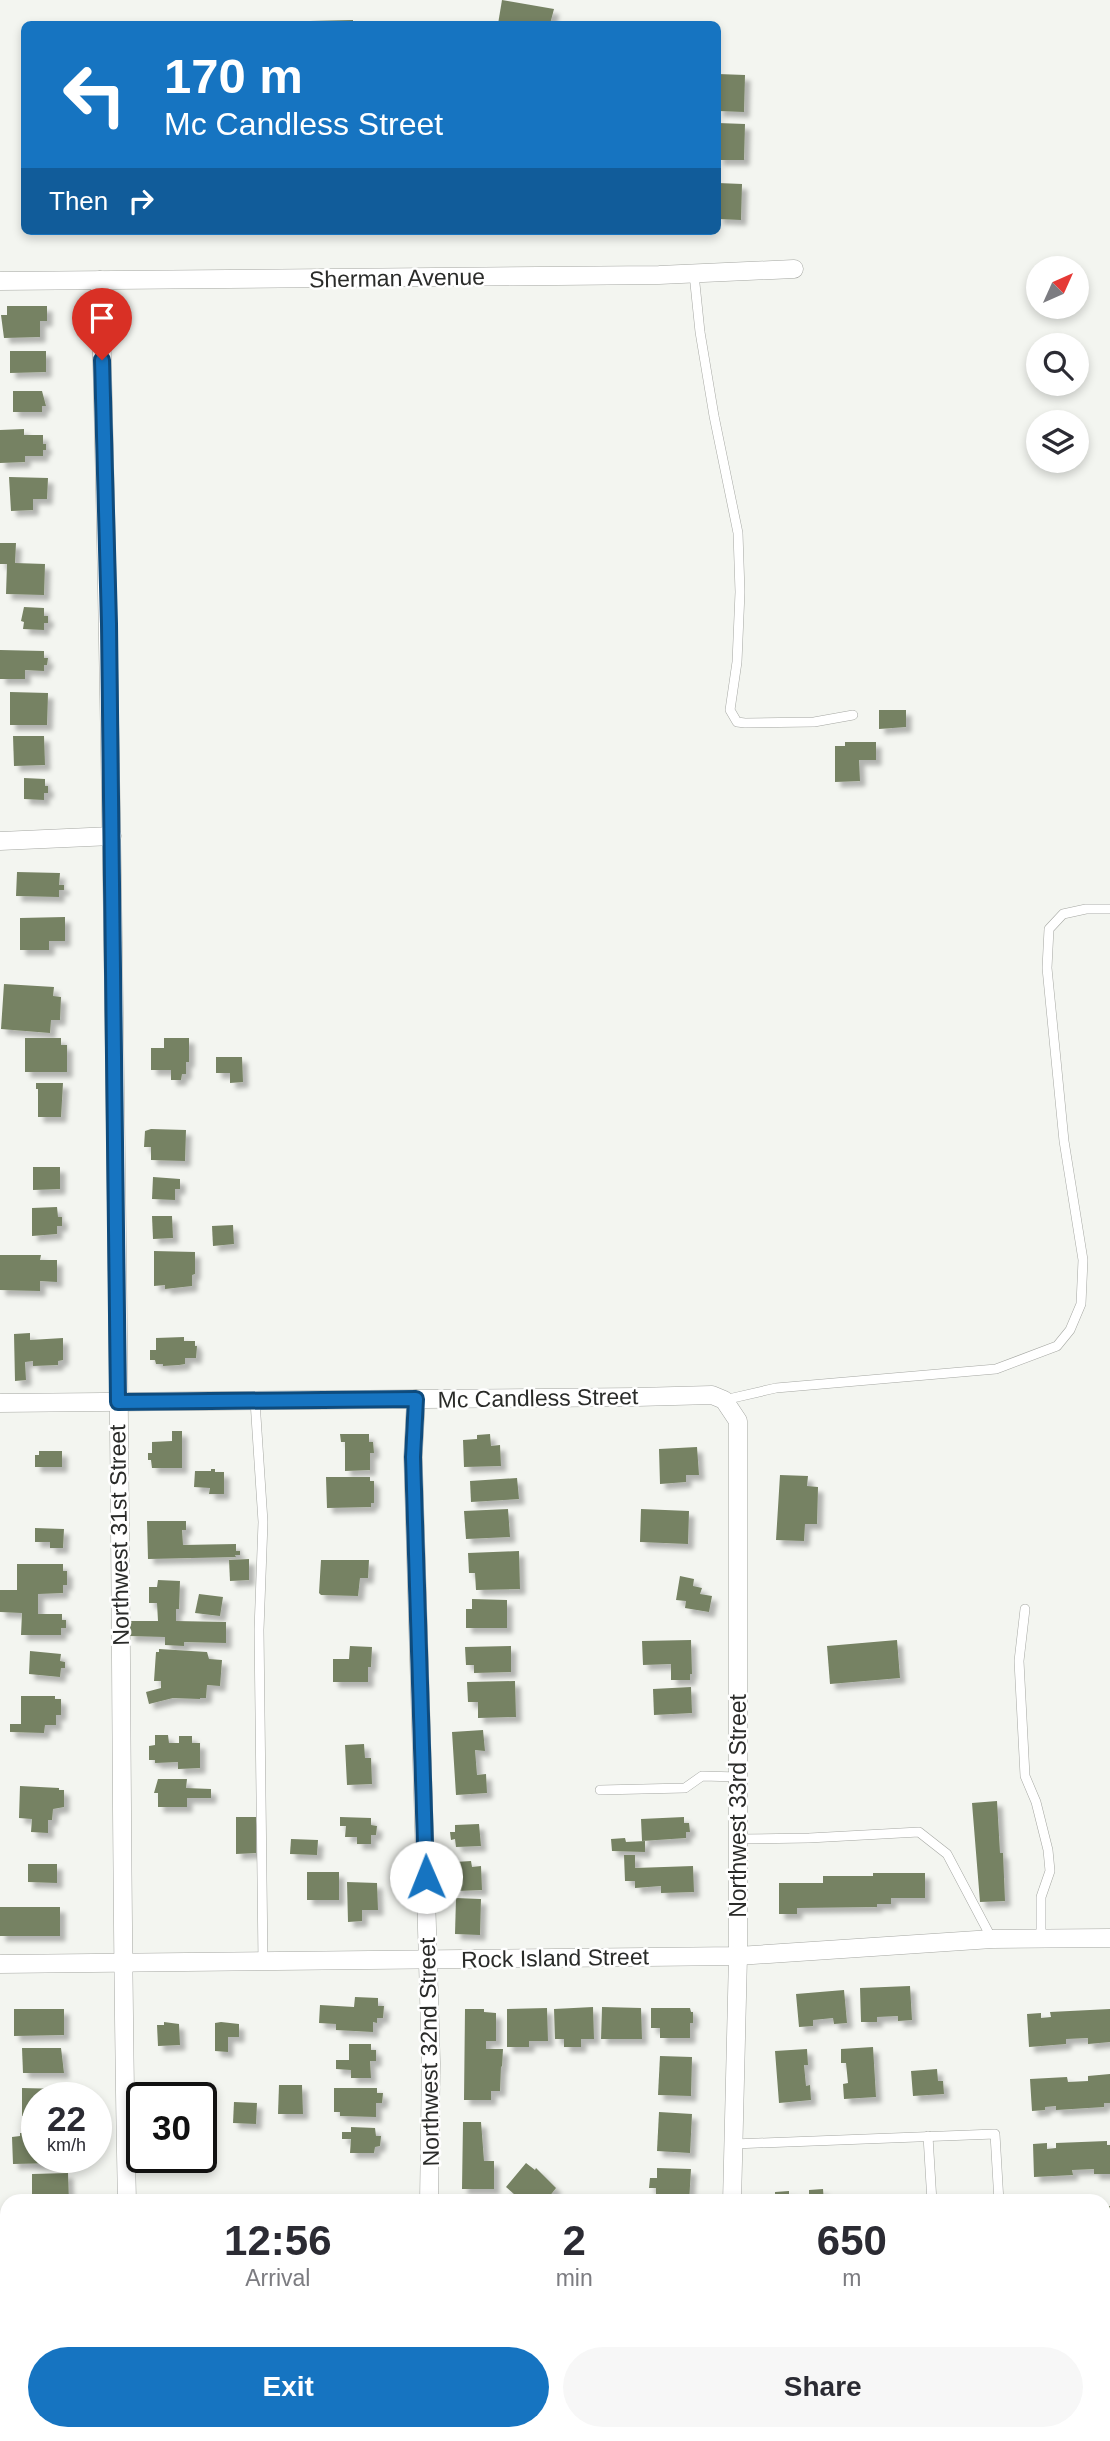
<!DOCTYPE html>
<html lang="en">
<head>
<meta charset="utf-8">
<style>
	body { margin:0; font-family:Helvetica,sans-serif; background:#f7f7f7; color:#2b2b33; height:100vh; display:flex; flex-direction:column; font-size:26px; white-space:nowrap }
	* { box-sizing:border-box; margin:0 }
	p { font-size:23px; color:#7c7c81 }
	.icon { flex:none; width:38px; height:38px; fill:none; stroke:currentColor; stroke-width:2; stroke-linecap:round; stroke-linejoin:round }
	.map { position:relative; flex:1; overflow:hidden }
	.sheet { position:absolute; left:0px; top:2194px; width:1111px; height:247px; display:flex; flex-direction:column; background:#fff; border-radius:21px 21px 0 0; box-shadow:0 4px 10px #0003 }
	.sheet>* { flex:none }
	.hud { position:absolute; left:21px; top:21px; width:700px; height:214px; border-radius:10px; box-shadow:0 4px 10px #0003; background:#1674c1; color:#fff; overflow:hidden }
	.needle { width:46px; rotate:45deg }
	.controls { position:absolute; left:1026px; top:256px; display:grid; gap:14px }
	.controls a { display:grid; place-items:center; width:63px; height:63px; border-radius:50%; background:#fff; box-shadow:0 4px 10px #0003; font-size:35px }
	.speed { position:absolute; left:21px; top:2082px; display:flex; gap:14px; font-size:35px; font-weight:700; text-align:center }
	.speed>* { display:grid; place-content:center; width:91px; height:91px; border-radius:50%; background:#fff; box-shadow:0 4px 10px #0003; line-height:1 }
	.speed small { font-size:18px; font-weight:400 }
	.speed .limit { border:4px solid #111; border-radius:10px; background:#fff; color:#111 }
	.pin { position:absolute; display:grid; place-items:center; width:60px; height:60px; color:#fff; margin:-72px -30px; border-radius:50% 50% 50% 0; rotate:-45deg; box-shadow:0 0 7px #0007 }
	.pin .icon { rotate:45deg }
	.me { position:absolute; width:77px; margin:-38px; rotate:359deg; stroke-linejoin:round; filter:drop-shadow(0 0 5px #0008) }
	.turn { display:flex; align-items:center; gap:24px; height:147px; padding:0 28px; font-size:32px }
	.turn .icon { width:91px; height:91px; stroke-width:2.5 }
	.turn b { display:block; font-size:49px; line-height:60px }
	.then { display:flex; align-items:center; height:66px; padding:0 28px; background:#0003; gap:14px; font-size:26px }
	.eta { display:flex; justify-content:space-evenly; align-items:center; height:119px; text-align:center }
	.eta b { font-size:42px; font-weight:800; line-height:49px }
	.action { display:flex; gap:14px; margin-top:auto; padding:14px 28px }
	.action a { flex:1; height:80px; border-radius:42px; background:#1674c1; color:#fff; font-size:28px; font-weight:800; line-height:80px; text-align:center }
	.action a+a { background:#f7f7f7; color:#2b2b33 }
	.map>svg:first-child { display:block }
	.building { fill:#768263; filter:url(#shadow) }
	.lines { fill:none; stroke-linecap:round; stroke-linejoin:round }
	.service-casing { stroke:#a5a7a2; stroke-width:10 }
	.minor-casing { stroke:#a5a7a2; stroke-width:19 }
	.service { stroke:#fff; stroke-width:9 }
	.minor { stroke:#fff; stroke-width:18 }
	.route-casing { stroke:#0e4b7d; stroke-width:18 }
	.route { stroke:#1674c1; stroke-width:12 }
	.labels { text-anchor:middle; stroke-width:5; stroke-linejoin:round; paint-order:stroke }
	.street-label { font-size:23px; fill:#2a2b29; stroke:#fff }
</style>
</head>
<body>
<div class="map">
<svg width="1110" height="2441" viewBox="0 0 1110 2441">
	<defs>
		<filter id="shadow"><feDropShadow dx="5.5" dy="5.5" stdDeviation="2" flood-color="#0004"/></filter>
	</defs>
	<rect width="100%" height="100%" fill="#f3f5f0"/>
	<g class="building">
		<path d="M502,0L554,9L550,24H498Z"/>
		<path d="M353,20V24H310V21Z"/>
		<path d="M718,74L745,75L744,112L718,111Z"/>
		<path d="M718,123L745,124L744,160H718Z"/>
		<path d="M718,183L742,184L741,220L718,219Z"/>
		<path d="M7,306H47V321H40V337L4,338L1,315H7Z"/>
		<path d="M10,351H46V372L10,373Z"/>
		<path d="M13,391H42L46,406H42V412H13Z"/>
		<path d="M24,429V435H43V444H46V450H43V456H25V462L0,463V430Z"/>
		<path d="M9,477L48,478L47,499H33V510L11,511Z"/>
		<path d="M0,543H16L15,563L45,564L44,595L6,594L7,564H0Z"/>
		<path d="M24,607L44,608V616H48V623H44V630L23,629L24,622L21,621Z"/>
		<path d="M0,650L44,651V658H48L47,665H44V671L25,670V679H0Z"/>
		<path d="M10,692L48,693L47,725H10Z"/>
		<path d="M879,710H906V727L879,729Z"/>
		<path d="M13,736H44L45,765L14,766Z"/>
		<path d="M845,742H876V760H859L860,781L835,782V746H845Z"/>
		<path d="M24,778L45,779V786H48V793H44V800L24,799Z"/>
		<path d="M17,872L60,873L59,885H64V890H59V897L16,896Z"/>
		<path d="M65,917V941H49V950H20V918Z"/>
		<path d="M4,984L54,987L53,996L61,997L60,1020H51L50,1033L1,1029Z"/>
		<path d="M25,1038H61V1045H67V1072H25Z"/>
		<path d="M164,1038H189V1062H186V1074H182L181,1080H171V1070H151V1048H164Z"/>
		<path d="M216,1057H242L243,1082L230,1083V1073H216Z"/>
		<path d="M36,1083H63L61,1117H38V1089H36Z"/>
		<path d="M151,1129L186,1130L185,1161L151,1160V1147H144L145,1131Z"/>
		<path d="M33,1167H60V1189L33,1190Z"/>
		<path d="M153,1177L180,1179V1189H175V1200L152,1199Z"/>
		<path d="M57,1207L58,1217H62V1226H57V1234L32,1236V1208Z"/>
		<path d="M152,1216H172L173,1238L153,1239Z"/>
		<path d="M233,1225L234,1244L213,1246L212,1226Z"/>
		<path d="M154,1251L195,1252V1274L192,1275V1286L165,1289V1285L154,1286Z"/>
		<path d="M0,1255H41L40,1260H57V1282L40,1281V1291L0,1290Z"/>
		<path d="M30,1333V1340L63,1338V1360L58,1361V1365L33,1366V1361L25,1362L26,1380L15,1381L14,1334Z"/>
		<path d="M184,1337V1341H195V1346H197L196,1358H185V1364L179,1365L163,1366V1364H156L155,1360H150V1350H156V1338Z"/>
		<path d="M172,1431H182V1468H152L151,1460H148V1453H152V1442L172,1441Z"/>
		<path d="M340,1434H369V1442H373L374,1453H370V1470L345,1471V1442H341Z"/>
		<path d="M490,1434L491,1446L500,1445L501,1466L464,1467L463,1440L477,1439V1435Z"/>
		<path d="M697,1447L699,1475H686V1482L660,1484L659,1449Z"/>
		<path d="M39,1451H62V1467H35V1455H39Z"/>
		<path d="M211,1469H215V1472H224V1494H209L210,1488L194,1487L195,1471H211Z"/>
		<path d="M780,1475L808,1476L807,1486L818,1487L817,1524H805L804,1541L776,1540Z"/>
		<path d="M326,1477H370V1481H374V1503H371V1507L327,1508Z"/>
		<path d="M517,1478L519,1499L471,1502L470,1481Z"/>
		<path d="M508,1509L510,1537L466,1539L464,1511Z"/>
		<path d="M641,1509L689,1511L688,1544L640,1542Z"/>
		<path d="M147,1521H186V1530H182L183,1545L236,1544V1551H240V1555H235L236,1557L148,1559Z"/>
		<path d="M35,1528L64,1529L63,1548H50V1542H35Z"/>
		<path d="M519,1551L520,1589L476,1590L475,1573H469L468,1553Z"/>
		<path d="M249,1559V1580L230,1581L229,1560Z"/>
		<path d="M321,1560H369L368,1578H360L358,1596L321,1595L319,1593Z"/>
		<path d="M17,1564H63V1571H67V1585H63V1593L38,1594V1614H62V1620H66V1628H61V1635H21L22,1613L0,1612V1590H17Z"/>
		<path d="M680,1576L694,1579L693,1586L702,1588L700,1594L712,1596L709,1612L685,1608L686,1601L676,1600Z"/>
		<path d="M158,1580L180,1581L179,1609H176V1621L226,1622V1643L184,1642V1646L165,1645V1637L129,1636V1621H158L157,1603H149V1587H157Z"/>
		<path d="M199,1594L223,1597L220,1616L195,1613Z"/>
		<path d="M472,1599L507,1600V1628H466V1609H472Z"/>
		<path d="M691,1640L692,1674H690V1680H671V1664L643,1665L642,1641Z"/>
		<path d="M897,1640L900,1678L830,1684L827,1646Z"/>
		<path d="M350,1646L372,1647L371,1667H368V1682H333V1659H349Z"/>
		<path d="M511,1646V1672L474,1673V1665H466L465,1647Z"/>
		<path d="M159,1649L207,1652L209,1659L222,1660L220,1686L207,1685L206,1698H200V1699L173,1698L149,1704L146,1692L161,1688V1681H154L156,1652H159Z"/>
		<path d="M30,1651L61,1654L60,1661L65,1662V1668H61L60,1677L29,1674Z"/>
		<path d="M515,1681L516,1717L478,1718V1702H468L467,1682Z"/>
		<path d="M691,1687L692,1713L654,1715L653,1689Z"/>
		<path d="M21,1696H55V1699H61V1715H56V1725H45L44,1733L10,1732V1724H21Z"/>
		<path d="M483,1730L485,1751L475,1750L477,1775L486,1774L487,1793L456,1795L452,1732Z"/>
		<path d="M155,1735H168L169,1743H179V1736H192V1743H200V1768L178,1769V1762L155,1763V1760H149V1746L155,1745Z"/>
		<path d="M364,1744L365,1758H371L372,1784L347,1785L345,1745Z"/>
		<path d="M158,1779H187L186,1788L211,1789V1798H187V1807H158V1793H154Z"/>
		<path d="M20,1786L59,1788V1790H64V1807L53,1809L52,1820H48V1833L31,1832L32,1819L19,1818Z"/>
		<path d="M997,1801L1000,1853H1003L1005,1901L980,1902L972,1803Z"/>
		<path d="M236,1817H256V1853L236,1854Z"/>
		<path d="M340,1817L371,1818V1825L377,1826L376,1835H371V1844H357V1837H345L346,1826H340Z"/>
		<path d="M684,1817V1823H689L690,1832H686V1838L642,1841L641,1819Z"/>
		<path d="M479,1824L481,1846L456,1847L455,1839L451,1840L450,1832H455V1825Z"/>
		<path d="M625,1838L626,1842L645,1841V1852L612,1851L611,1839Z"/>
		<path d="M291,1839L318,1840L317,1855L290,1854Z"/>
		<path d="M624,1855H635V1868L693,1866L694,1892L661,1893V1886L635,1888V1881H625Z"/>
		<path d="M471,1861L472,1867L481,1866L482,1890L457,1891L456,1877H452L451,1869L456,1868L455,1862Z"/>
		<path d="M28,1864H57V1883L28,1882Z"/>
		<rect x="307" y="1872" width="32" height="28"/>
		<path d="M873,1873H925V1898H891V1904H877V1907L797,1908V1914H779V1883H823V1876H873Z"/>
		<path d="M347,1882L377,1883L378,1910H362V1921L348,1922Z"/>
		<path d="M456,1898L481,1899L480,1935L455,1934Z"/>
		<rect x="0" y="1907" width="60" height="29"/>
		<path d="M910,1986L912,2020L898,2021V2016L877,2017V2022H861L860,1988Z"/>
		<path d="M844,1990L847,2023L834,2024L833,2018L813,2020V2026L799,2027L796,1994Z"/>
		<path d="M355,1997L378,1998V2006H384L383,2018H377V2023L373,2022V2032L336,2030V2024L319,2023L320,2005L354,2007Z"/>
		<path d="M593,2007L594,2039H581V2047H564V2039H555L554,2009Z"/>
		<path d="M602,2007L641,2008L642,2039H601Z"/>
		<path d="M547,2008L548,2041H529V2047H507V2009Z"/>
		<path d="M651,2008H690L691,2012H693V2023H690V2038H660V2028H651Z"/>
		<path d="M14,2009H64V2035L14,2036Z"/>
		<path d="M465,2009H484V2012L496,2013V2041H486V2049H503L502,2067L501,2066L500,2091H491V2100H464Z"/>
		<path d="M1110,2009V2042L1088,2044V2038L1066,2039V2044L1029,2047L1027,2014L1041,2013V2018L1051,2017L1050,2012Z"/>
		<path d="M164,2022L179,2024L180,2045L158,2046L157,2025H164Z"/>
		<path d="M221,2022L239,2024V2037H228V2052L215,2051V2023Z"/>
		<path d="M349,2044H371V2050H376V2061H370L371,2078H351V2070L336,2069V2060H349Z"/>
		<path d="M873,2047L876,2097L844,2099L843,2084L848,2083L846,2063H841V2049Z"/>
		<path d="M22,2048H61L64,2073H23Z"/>
		<path d="M807,2049L808,2065H804L806,2086L810,2085L811,2100L779,2103L775,2051Z"/>
		<path d="M660,2056L692,2057L691,2096L658,2095Z"/>
		<path d="M937,2069L938,2081H943L944,2094L913,2096L911,2071Z"/>
		<path d="M1110,2074V2103H1104V2107L1056,2110V2106L1045,2107V2110L1032,2111L1030,2079L1067,2077L1068,2082L1088,2081V2076Z"/>
		<path d="M279,2085H302L303,2114H278Z"/>
		<path d="M160,2087H198L197,2090H206V2104H201V2098H155V2095H160Z"/>
		<path d="M22,2088L62,2089V2098H37V2116H22Z"/>
		<path d="M334,2088H377V2093H383L382,2103H376V2117L340,2116V2112H334Z"/>
		<path d="M234,2102L257,2103L256,2124L233,2123Z"/>
		<path d="M659,2112L692,2114L690,2153L657,2151Z"/>
		<path d="M463,2122H481L484,2161H494V2189H462Z"/>
		<path d="M351,2127L375,2128L376,2136H381L380,2146L375,2147L374,2153H350L351,2139H342V2132H351Z"/>
		<path d="M20,2133H37V2158H57V2163L13,2164L12,2137L20,2136Z"/>
		<path d="M1107,2141V2145H1110V2174H1094V2169L1072,2170L1073,2175L1034,2177L1033,2144L1047,2143V2149L1056,2148V2143Z"/>
		<path d="M526,2163L535,2170L536,2168L556,2188L545,2202H523L506,2187Z"/>
		<path d="M657,2168L691,2169L689,2202H656V2188H649L650,2178H657Z"/>
		<path d="M68,2173L69,2202H32V2174Z"/>
		<path d="M823,2189L824,2202H775V2192L789,2191V2195L809,2194V2190Z"/>
		<rect x="1104" y="2206" width="6" height="34"/>
		<path d="M1110,2271V2304L1104,2305V2272Z"/>
		<path d="M2,2292H7V2316H5V2325H0V2298H2Z"/>
		<rect x="1104" y="2337" width="6" height="32"/>
		<path d="M0,2386L7,2387V2418H0Z"/>
		<path d="M1110,2402V2432H1104V2403Z"/>
		<rect x="48" y="2434" width="44" height="7"/>
		<path d="M419,2434H457L453,2441L445,2436L442,2441H414Z"/>
		<path d="M1049,2434H1080V2436L1049,2438Z"/>
		<path d="M185,2435L206,2440V2441H183Z"/>
	</g>
	<g class="lines">
		<g class="service-casing">
			<g id="service">
				<path d="M694,274L700,332L714,416L738,533L740,592L737,662L730,710L737,722L745,723L814,722L853,715"/>
				<path d="M724,1400L776,1388L996,1369L1057,1346L1070,1330L1081,1304L1083,1260L1064,1141L1047,968L1049,929L1063,914L1086,909H1110"/>
				<path d="M255,1401L263,1522L259,1630L263,1961"/>
				<path d="M1025,1609L1019,1661L1025,1776L1036,1802L1048,1850L1050,1871L1041,1897V1939"/>
				<path d="M600,1790L685,1788L702,1776L739,1777"/>
				<path d="M738,1839L809,1838L919,1832L947,1854L992,1939"/>
				<path d="M928,2136L932,2202"/>
				<path d="M734,2144L995,2134L999,2202"/>
				<path d="M946,2434L947,2441"/>
				<path d="M1010,2434V2441"/>
			</g>
		</g>
		<g class="minor-casing">
			<g id="minor">
				<path d="M100,280C111,695 116,1111 120,1526C122,1751 122,1976 127,2202"/>
				<path d="M0,281L659,275L794,269"/>
				<path d="M0,841L112,836"/>
				<path d="M416,1399L413,1457L431,2063L429,2202"/>
				<path d="M0,1403L637,1397L712,1395L724,1400L738,1421V1956L732,2202"/>
				<path d="M0,1964L738,1956L992,1939L1110,1938"/>
				<path d="M734,2434V2441"/>
				<path d="M122,2441V2434"/>
				<path d="M375,2441L377,2434"/>
			</g>
		</g>
		<use href="#service" class="service"/>
		<use href="#minor" class="minor"/>
	</g>
	<g class="lines">
		<g class="route-casing">
			<path id="route" d="M102,360L109,624L118,1402L416,1399L413,1457L426,1877"/>
		</g>
		<use href="#route" class="route"/>
	</g>
	<g class="labels">
		<g class="street-label">
			<text transform="translate(397 278) rotate(-1)" y="8">Sherman Avenue</text>
			<text transform="translate(538 1398) rotate(-1)" y="8">Mc Candless Street</text>
			<text transform="translate(119 1535) rotate(-91)" y="8">Northwest 31st Street</text>
			<text transform="translate(738 1806) rotate(-90)" y="8">Northwest 33rd Street</text>
			<text transform="translate(555 1958) rotate(-1)" y="8">Rock Island Street</text>
			<text transform="translate(429 2052) rotate(-91)" y="8">Northwest 32nd Street</text>
		</g>
	</g>
</svg>
<div class="controls">
<a><svg class="needle" viewBox="-14 -14 28 28"><path d="M0-13l5 13h-10z" fill="#e53935"/><path d="M0 13l5-13h-10z" fill="#7c7c81"/></svg></a>
<a><svg class="icon" aria-label="search" viewBox="0 0 24 24"><circle cx="10" cy="10" r="6"/><path d="M15 15l6 6"/></svg></a>
<a><svg class="icon" aria-label="layers" viewBox="0 0 24 24"><path d="M12 4l9 5-9 5-9-5zM3 14l9 5 9-5"/></svg></a>
</div>
<div class="speed"><div>22<small>km/h</small></div><div class="limit">30</div></div>
<div class="pin" style="left:102px;top:360px;background:#d93025"><svg class="icon" aria-label="arrive" viewBox="0 0 24 24"><path d="M6 21V4h12l-3 4 3 4H6"/></svg></div>
<svg class="me" style="left:426px;top:1877px" viewBox="-20 -20 40 40"><circle r="19" fill="#fff"/><path d="M0-13L10 11 0 6-10 11z" fill="#1674c1"/></svg>
<div class="hud">
<div class="turn"><svg class="icon" aria-label="left" viewBox="0 0 24 24"><path d="M17 20v-9H6M10 6l-5 5 5 5"/></svg><div><b>170 m</b>Mc Candless Street</div></div>
<div class="then">Then<svg class="icon" aria-label="right" viewBox="0 0 24 24"><path d="M7 20v-9h11M14 6l5 5-5 5"/></svg></div>
</div>
<section class="sheet">
<div class="eta">
<div><b>12:56</b><p>Arrival</p></div>
<div><b>2</b><p>min</p></div>
<div><b>650</b><p>m</p></div>
</div>
<div class="action"><a>Exit</a><a>Share</a></div>
</section>
</div>
</body>
</html>
